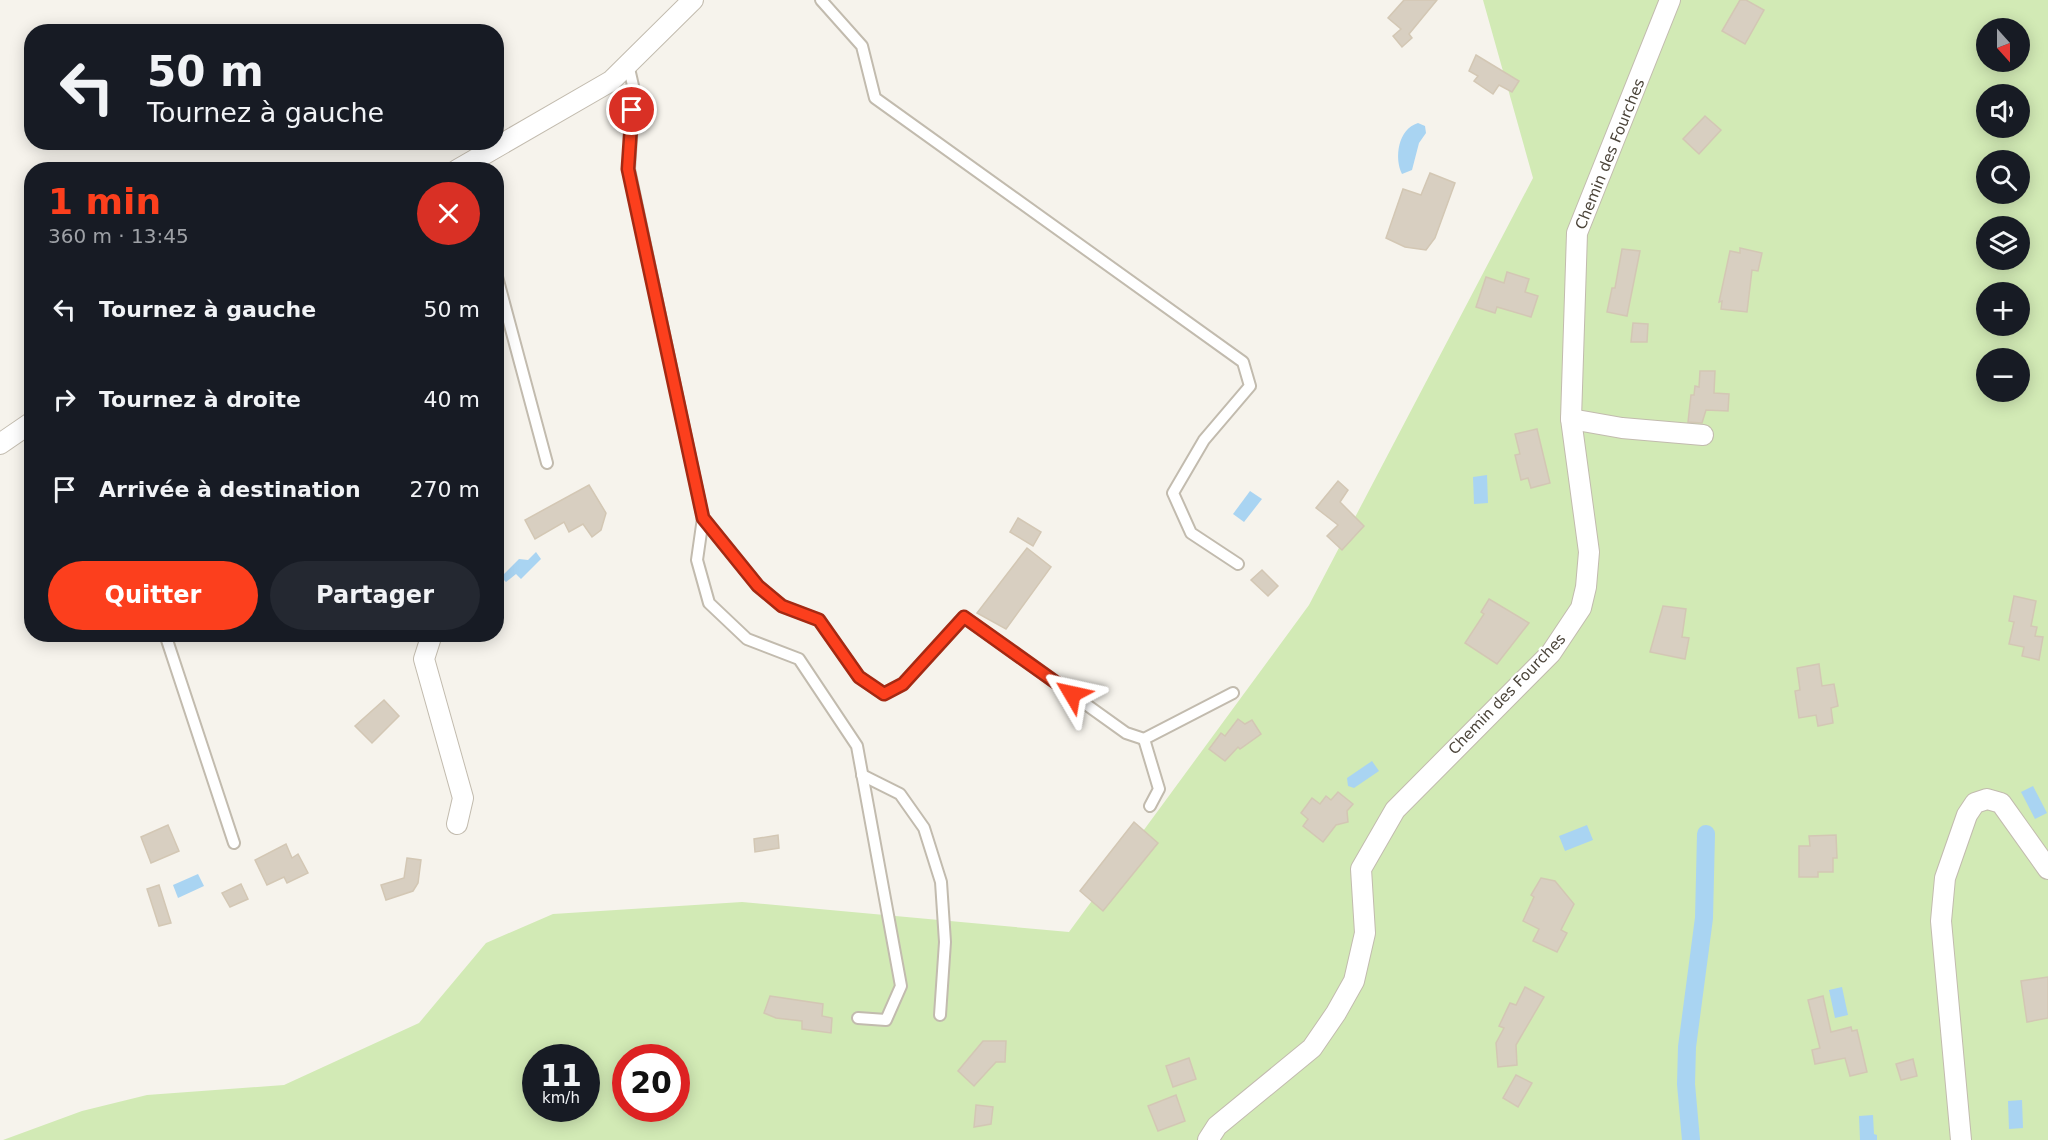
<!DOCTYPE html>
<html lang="fr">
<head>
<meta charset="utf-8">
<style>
	body { margin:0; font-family:"DejaVu Sans",sans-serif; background:#242831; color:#f1f3f6; height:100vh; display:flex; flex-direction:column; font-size:22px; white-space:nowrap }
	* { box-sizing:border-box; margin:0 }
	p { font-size:20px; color:#9ea1a6 }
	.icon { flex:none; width:33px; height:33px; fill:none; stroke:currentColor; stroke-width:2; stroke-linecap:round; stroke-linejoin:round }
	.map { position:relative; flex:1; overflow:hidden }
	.side { position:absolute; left:24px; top:162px; width:480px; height:480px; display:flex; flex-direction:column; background:#171b24; border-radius:24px; box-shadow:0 3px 15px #0003 }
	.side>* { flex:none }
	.guide { position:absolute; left:24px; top:24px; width:480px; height:126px; border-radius:24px; box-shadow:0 3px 15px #0003; background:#171b24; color:#f1f3f6; overflow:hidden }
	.needle { width:39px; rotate:159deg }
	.tools { position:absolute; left:1976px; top:18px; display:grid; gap:12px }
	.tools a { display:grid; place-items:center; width:54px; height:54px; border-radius:50%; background:#171b24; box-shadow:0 3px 15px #0003; font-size:30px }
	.speed { position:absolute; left:522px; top:1044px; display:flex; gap:12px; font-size:30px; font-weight:700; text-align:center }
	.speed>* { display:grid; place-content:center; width:78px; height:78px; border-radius:50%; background:#171b24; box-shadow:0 3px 15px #0003; line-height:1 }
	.speed small { font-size:15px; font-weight:400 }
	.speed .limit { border:9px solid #d22; background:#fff; color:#111 }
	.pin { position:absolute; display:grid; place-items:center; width:51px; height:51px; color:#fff; margin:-26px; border:3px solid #fff; border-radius:50%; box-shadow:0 2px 6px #0007 }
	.me { position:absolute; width:66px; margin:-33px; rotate:306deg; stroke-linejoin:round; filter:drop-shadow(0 0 4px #0008) }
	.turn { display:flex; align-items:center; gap:21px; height:126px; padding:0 24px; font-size:27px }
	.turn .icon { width:78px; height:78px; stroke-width:2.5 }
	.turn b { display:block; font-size:42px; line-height:51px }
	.round { display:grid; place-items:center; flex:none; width:63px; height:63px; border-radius:32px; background:#242831 }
	.head { display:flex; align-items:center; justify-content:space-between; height:102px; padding:0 24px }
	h1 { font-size:36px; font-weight:600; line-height:45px; color:#fc3f1d }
	.action { display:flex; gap:12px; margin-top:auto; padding:12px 24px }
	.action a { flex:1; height:69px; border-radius:36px; background:#fc3f1d; color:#fff; font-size:24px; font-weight:600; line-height:69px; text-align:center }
	.action a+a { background:#242831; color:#f1f3f6 }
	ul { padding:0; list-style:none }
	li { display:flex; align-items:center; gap:18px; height:90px; padding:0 24px }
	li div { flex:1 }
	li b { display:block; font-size:22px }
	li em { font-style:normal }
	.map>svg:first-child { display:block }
	.green { fill:#d2eab5; fill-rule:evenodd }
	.water { fill:#a9d4f2 }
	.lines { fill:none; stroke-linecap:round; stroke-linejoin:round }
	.canal { stroke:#a9d4f2; stroke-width:18 }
	.building { fill:#d8cfc1; stroke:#d3c7b4; stroke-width:1.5 }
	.service-casing { stroke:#c2bbae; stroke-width:14 }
	.minor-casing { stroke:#c2bbae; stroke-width:22 }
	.service { stroke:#fff; stroke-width:10 }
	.minor { stroke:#fff; stroke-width:20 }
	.route-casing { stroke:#a42913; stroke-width:15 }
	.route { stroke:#fc3f1d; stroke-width:10 }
	.labels { text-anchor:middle; stroke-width:4.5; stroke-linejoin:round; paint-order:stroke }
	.street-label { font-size:15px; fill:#4b4439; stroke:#fff }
</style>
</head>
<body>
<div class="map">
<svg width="2048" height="1140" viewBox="0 0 2048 1140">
	<rect width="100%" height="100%" fill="#f6f3ec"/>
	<path class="green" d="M1483,0H2048V1140H3L82,1111L147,1095L284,1085L419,1023L486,943L553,914L742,902L1069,932L1309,605L1533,178ZM1986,28H2019V62H1986ZM1986,94H2019V128H1986ZM1986,160H2019V194H1986ZM1986,226H2019V260H1986ZM1986,292H2019V326H1986ZM1986,358H2019V392H1986ZM536,1058H586V1108H536ZM626,1058H676V1108H626Z"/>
	<g class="water">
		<path d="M1418,123L1425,126L1426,133L1419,143L1412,170L1402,174C1394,158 1398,129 1418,123Z"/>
		<path d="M1487,475L1488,503L1474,504L1473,477Z"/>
		<path d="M1250,491L1262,499L1244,522L1233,514Z"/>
		<path d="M536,552L541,559L521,579L516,574L506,582L501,577L519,559L528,560Z"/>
		<path d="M1372,761L1379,771L1354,788L1348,786L1347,778Z"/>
		<path d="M2033,786L2047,813L2035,819L2021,792Z"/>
		<path d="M1587,825L1593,840L1565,851L1559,836Z"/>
		<path d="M198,874L204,886L178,898L173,885Z"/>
		<path d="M1842,987L1848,1015L1835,1018L1829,990Z"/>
		<path d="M2022,1100L2023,1128L2009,1129L2008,1101Z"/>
		<path d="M1873,1115L1874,1134L1877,1135V1140H1860L1859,1116Z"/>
	</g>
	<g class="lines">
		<path class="canal" d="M1691,1140L1686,1084L1687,1047L1704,918L1706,834"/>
	</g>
	<g class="building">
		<path d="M1404,0H1437L1409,34L1412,38L1402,47L1393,36L1401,29L1388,18Z"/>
		<path d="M1740,0H1746L1764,10L1745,44L1722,31Z"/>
		<path d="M1476,55L1519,81L1512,92L1499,85L1493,94L1474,81L1478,76L1469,71Z"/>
		<path d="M1705,116L1721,130L1699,154L1683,139Z"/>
		<path d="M1430,173L1455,183L1435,238L1426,250L1405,247L1386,238L1403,189L1421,195Z"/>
		<path d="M1740,248L1762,253L1758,271L1752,270L1747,312L1721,309L1722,301L1719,302L1730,251L1740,253Z"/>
		<path d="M1622,249L1640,251L1627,316L1607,312L1612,288H1615Z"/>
		<path d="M1507,272L1529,279L1525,292L1538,296L1531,317L1497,307L1495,313L1476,307L1486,277L1504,283Z"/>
		<path d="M1633,323L1648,324L1647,342H1631Z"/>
		<path d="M1700,371H1715L1714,393L1729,394L1728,411L1706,410L1702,423L1688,422L1691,395H1694L1695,386L1699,387Z"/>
		<path d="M1537,429L1550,483L1531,488L1528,478L1521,480L1515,455L1520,454L1515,434Z"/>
		<path d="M1338,481L1348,490L1340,502L1364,526L1342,550L1327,536L1338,525L1316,508Z"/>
		<path d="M589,485L606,513L601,530L592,537L583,524L569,532L564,522L535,539L525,520Z"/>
		<path d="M1018,518L1041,532L1033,546L1010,532Z"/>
		<path d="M1027,548L1051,567L1006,629L977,613Z"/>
		<path d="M1262,570L1278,586L1268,596L1251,580Z"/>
		<path d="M2014,596L2036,601L2031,626L2037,627L2035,636L2043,637L2039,660L2022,656L2024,647L2009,644L2014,622L2009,621Z"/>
		<path d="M1489,599L1529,623L1497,664L1465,643L1484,614L1481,612Z"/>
		<path d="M1663,606L1686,609L1682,637L1689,638L1685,659L1650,652Z"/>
		<path d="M1819,664L1822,686L1834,684L1838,706L1831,708L1833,723L1818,726L1816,715L1799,718L1795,691L1800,690L1797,668Z"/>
		<path d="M384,700L399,716L372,743L355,726Z"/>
		<path d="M1238,719L1245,724L1252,720L1261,734L1240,749L1238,747L1225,761L1209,749L1221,733L1225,736Z"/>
		<path d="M1338,792L1353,804L1347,811L1348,822L1336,825L1323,842L1303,826L1308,819L1301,813L1312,798L1320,804L1326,796L1331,800Z"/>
		<path d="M1134,822L1158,843L1103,911L1080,891Z"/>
		<path d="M168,825L179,851L151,863L141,837Z"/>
		<path d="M778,835L779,848L755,852L754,839Z"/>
		<path d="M1836,835L1837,858H1833V872H1818V877H1799V846H1810L1809,836Z"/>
		<path d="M286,844L292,858L298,854L308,873L287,883L284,877L267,885L255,860Z"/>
		<path d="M407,858L421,860L418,883L413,891L386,900L381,885L404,878Z"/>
		<path d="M1541,878L1555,881L1574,904L1561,930L1567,933L1557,952L1533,941L1539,929L1523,921L1534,897L1531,895Z"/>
		<path d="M241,884L248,899L230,907L222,893Z"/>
		<path d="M159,885L171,923L159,926L147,889Z"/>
		<path d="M2048,977V1018L2027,1022L2021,981Z"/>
		<path d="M1525,987L1544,997L1516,1045L1517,1065L1498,1067L1496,1043L1504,1028L1499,1026L1510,1003L1516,1005Z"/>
		<path d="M770,996L823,1004L822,1016L832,1018L831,1033L802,1029V1021L776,1018L764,1013Z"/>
		<path d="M1823,996L1831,1032L1851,1027L1852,1031L1857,1030L1867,1072L1850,1076L1845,1058L1815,1064L1812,1050L1820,1048L1808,1000Z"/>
		<path d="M983,1041H1006L1005,1062H996L974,1086L958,1071Z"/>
		<path d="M1189,1058L1196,1079L1173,1087L1166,1066Z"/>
		<path d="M1913,1059L1917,1076L1901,1080L1896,1064Z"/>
		<path d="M1516,1075L1532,1083L1518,1107L1503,1098Z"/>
		<path d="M1176,1095L1185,1121L1158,1131L1148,1106Z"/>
		<path d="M976,1105L993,1107L991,1124L974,1127Z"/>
	</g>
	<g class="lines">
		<g class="service-casing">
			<g id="service">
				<path d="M821,0L862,46L875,98L1243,362L1250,386L1204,440L1173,493L1191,533L1238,564"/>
				<path d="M628,64L634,90L629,169L703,518L697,560L709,603L747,639L799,659L857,746L901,986L886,1020L858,1018"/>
				<path d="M496,273L547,463"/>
				<path d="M703,518L758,586L782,606L819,620L859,677L883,694L903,684L964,617L1126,733L1144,739L1233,693"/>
				<path d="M165,634L234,843"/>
				<path d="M1144,739L1159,789L1150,806"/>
				<path d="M862,775L900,794L924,828L941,882L945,942L940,1015"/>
			</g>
		</g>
		<g class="minor-casing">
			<g id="minor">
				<path d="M457,170L611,81L693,0"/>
				<path d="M1571,419L1622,428L1703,435"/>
				<path d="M0,444L32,422"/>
				<path d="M432,634L424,659L463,798L457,824"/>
				<path d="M1208,1140L1217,1126L1312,1048L1336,1013L1354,981L1365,933L1361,869L1395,810L1551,653L1581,608L1586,587L1589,552L1571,419L1577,233L1670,0"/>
				<path d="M1961,1140L1941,921L1945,878L1967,815L1975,803L1987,799L2001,803L2048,869"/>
			</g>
		</g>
		<use href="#service" class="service"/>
		<use href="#minor" class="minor"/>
	</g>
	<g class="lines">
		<g class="route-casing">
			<path id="route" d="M632,110L628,169L703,518L758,586L782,606L819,620L859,677L884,694L903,684L964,617L1072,694"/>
		</g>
		<use href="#route" class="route"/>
	</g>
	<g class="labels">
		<g class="street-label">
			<text transform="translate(1610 154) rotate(-68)" y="5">Chemin des Fourches</text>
			<text transform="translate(1507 694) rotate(-46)" y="5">Chemin des Fourches</text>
		</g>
	</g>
</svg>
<div class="tools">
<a><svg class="needle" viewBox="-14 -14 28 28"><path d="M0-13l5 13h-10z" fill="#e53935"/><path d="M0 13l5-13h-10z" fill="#9ea1a6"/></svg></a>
<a><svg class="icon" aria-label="sound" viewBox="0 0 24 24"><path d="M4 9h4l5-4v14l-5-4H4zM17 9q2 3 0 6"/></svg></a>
<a><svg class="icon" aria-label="search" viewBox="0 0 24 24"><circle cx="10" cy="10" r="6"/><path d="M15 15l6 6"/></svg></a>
<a><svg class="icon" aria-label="layers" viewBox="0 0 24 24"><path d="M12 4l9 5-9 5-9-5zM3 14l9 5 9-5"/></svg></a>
<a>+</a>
<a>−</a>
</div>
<div class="speed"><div>11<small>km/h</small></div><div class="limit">20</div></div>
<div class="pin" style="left:632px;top:110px;background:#d93025"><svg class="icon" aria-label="arrive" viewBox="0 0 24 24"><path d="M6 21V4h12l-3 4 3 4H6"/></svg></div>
<svg class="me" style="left:1072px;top:694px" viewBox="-20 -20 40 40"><path d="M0-17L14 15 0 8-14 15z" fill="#fc3f1d" stroke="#fff" stroke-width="4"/></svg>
<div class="guide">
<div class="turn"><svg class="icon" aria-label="left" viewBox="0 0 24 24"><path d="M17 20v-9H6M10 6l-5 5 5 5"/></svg><div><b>50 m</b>Tournez à gauche</div></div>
</div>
<section class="side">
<div class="head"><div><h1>1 min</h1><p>360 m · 13:45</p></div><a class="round" style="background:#d93025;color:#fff"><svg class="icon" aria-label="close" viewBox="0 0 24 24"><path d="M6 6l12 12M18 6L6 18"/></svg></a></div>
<ul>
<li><svg class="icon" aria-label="left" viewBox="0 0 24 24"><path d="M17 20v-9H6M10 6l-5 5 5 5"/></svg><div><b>Tournez à gauche</b></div><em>50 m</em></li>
<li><svg class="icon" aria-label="right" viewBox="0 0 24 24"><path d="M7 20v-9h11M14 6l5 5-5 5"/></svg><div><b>Tournez à droite</b></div><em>40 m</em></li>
<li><svg class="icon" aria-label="arrive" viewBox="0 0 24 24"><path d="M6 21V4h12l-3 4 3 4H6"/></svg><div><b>Arrivée à destination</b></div><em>270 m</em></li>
</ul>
<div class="action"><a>Quitter</a><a>Partager</a></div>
</section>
</div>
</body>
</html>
